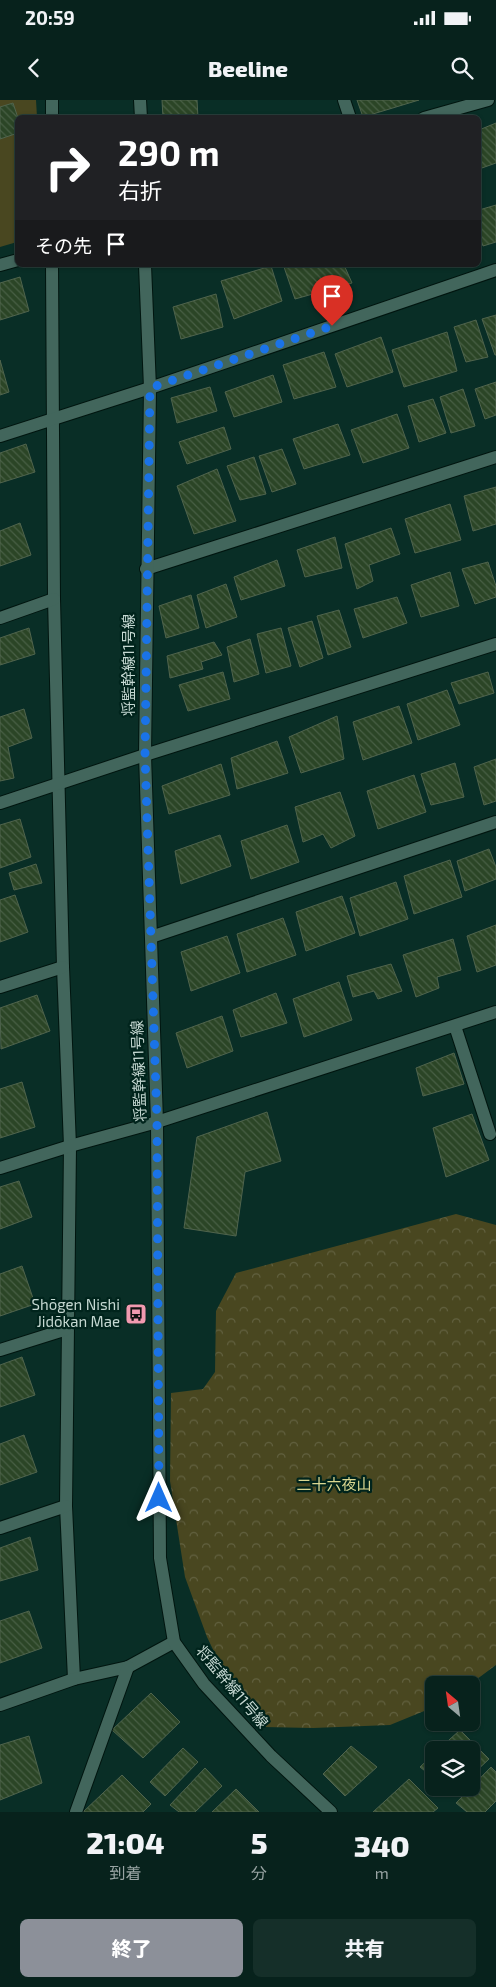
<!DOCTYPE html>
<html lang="ja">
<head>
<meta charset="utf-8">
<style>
	body { margin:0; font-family:"Exo 2","Noto Sans JP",sans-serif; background:#152f29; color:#f1f3f6; height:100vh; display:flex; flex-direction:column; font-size:19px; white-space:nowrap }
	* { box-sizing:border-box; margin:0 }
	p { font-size:16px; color:#98a4a3 }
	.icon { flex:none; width:28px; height:28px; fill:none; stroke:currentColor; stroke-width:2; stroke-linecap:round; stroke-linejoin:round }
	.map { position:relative; height:1712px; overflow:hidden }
	.details { display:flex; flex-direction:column; background:#07221c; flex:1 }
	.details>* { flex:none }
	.guide { position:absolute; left:15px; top:15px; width:466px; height:152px; border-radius:8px; box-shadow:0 1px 4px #0004,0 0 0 1px #283f3b; background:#202124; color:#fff; overflow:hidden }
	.needle { width:32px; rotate:331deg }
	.buttons { position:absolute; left:425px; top:1576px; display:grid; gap:10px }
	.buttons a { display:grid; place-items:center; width:55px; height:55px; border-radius:8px; background:#07221c; box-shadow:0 1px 4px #0004,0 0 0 1px #283f3b; font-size:25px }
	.pin { position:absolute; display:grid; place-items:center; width:42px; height:42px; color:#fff; margin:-51px -21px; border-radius:50% 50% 50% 0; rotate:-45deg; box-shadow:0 0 5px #0007 }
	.pin .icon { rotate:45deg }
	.me { position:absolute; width:55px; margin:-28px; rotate:0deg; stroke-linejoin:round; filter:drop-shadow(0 0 4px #0008) }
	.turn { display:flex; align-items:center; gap:18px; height:105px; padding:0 20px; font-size:22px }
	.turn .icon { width:65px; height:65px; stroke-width:2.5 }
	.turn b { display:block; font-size:35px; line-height:42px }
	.then { display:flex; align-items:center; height:48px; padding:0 20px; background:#0003; gap:10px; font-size:19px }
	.eta { display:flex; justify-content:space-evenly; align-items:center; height:85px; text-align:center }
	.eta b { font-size:30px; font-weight:800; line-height:35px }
	.primary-button { display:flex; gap:10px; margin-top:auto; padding:10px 20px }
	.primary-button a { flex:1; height:58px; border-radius:8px; background:#8c9099; color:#fff; font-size:20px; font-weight:800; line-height:58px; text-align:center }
	.primary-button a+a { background:#152f29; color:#f1f3f6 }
	.status { display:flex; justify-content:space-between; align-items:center; height:35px; padding:0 25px; background:#07221c; direction:ltr }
	.status svg { height:14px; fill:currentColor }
	header { display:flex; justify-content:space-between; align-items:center; height:65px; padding:0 20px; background:#07221c; font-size:22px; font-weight:800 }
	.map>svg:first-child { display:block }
	.green { fill:#494720 }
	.forest { fill:url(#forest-crowns) }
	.building { fill:url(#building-back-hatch); stroke:#50644d }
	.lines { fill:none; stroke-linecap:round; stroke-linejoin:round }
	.minor-casing { stroke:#00150f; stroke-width:14 }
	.tertiary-casing { stroke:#00150f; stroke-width:14 }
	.minor { stroke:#42665c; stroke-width:12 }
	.tertiary { stroke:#42665c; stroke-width:12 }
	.route { stroke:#1a73e8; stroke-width:9; stroke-dasharray:0 16.2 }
	.labels { text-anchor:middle; stroke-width:4.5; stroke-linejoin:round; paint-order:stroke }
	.street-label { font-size:15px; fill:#c5d8d2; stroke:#00241c }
	.poi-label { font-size:15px; fill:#c5d8d2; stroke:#00241c; text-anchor:end }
	.park-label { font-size:15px; fill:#dbd891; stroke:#00241c }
</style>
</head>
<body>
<div class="status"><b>20:59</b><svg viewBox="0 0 49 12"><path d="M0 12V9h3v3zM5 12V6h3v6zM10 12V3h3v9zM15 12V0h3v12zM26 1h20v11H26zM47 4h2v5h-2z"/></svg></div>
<header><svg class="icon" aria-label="back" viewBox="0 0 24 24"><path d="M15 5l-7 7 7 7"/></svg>Beeline<svg class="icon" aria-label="search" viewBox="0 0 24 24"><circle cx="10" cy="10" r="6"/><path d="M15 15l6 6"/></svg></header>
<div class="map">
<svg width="496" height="1712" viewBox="0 0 496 1712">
	<defs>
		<pattern id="forest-crowns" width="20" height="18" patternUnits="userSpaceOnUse" patternTransform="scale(1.25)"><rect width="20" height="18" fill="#494720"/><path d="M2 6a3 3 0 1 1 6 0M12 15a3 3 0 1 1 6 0" fill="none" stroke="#626140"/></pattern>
		<pattern id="building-back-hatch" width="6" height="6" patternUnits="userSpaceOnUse" patternTransform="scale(1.25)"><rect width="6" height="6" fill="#2b4526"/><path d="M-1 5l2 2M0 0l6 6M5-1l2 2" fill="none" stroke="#485f45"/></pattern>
	</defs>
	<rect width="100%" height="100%" fill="#092e26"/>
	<path class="green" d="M0,0H36L37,17L18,18L17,142L0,147Z"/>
	<path class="forest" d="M456,1114L496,1125V1565L469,1585H434V1607L390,1625L313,1628L264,1627L232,1589L207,1537L185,1477L170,1381L171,1293L203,1289L215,1272L216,1211L236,1173Z"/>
	<g class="building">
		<path d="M162,0H197L198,18H163Z"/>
		<path d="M357,0H419L363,17Z"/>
		<path d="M13,3L18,18V33L0,39V7Z"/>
		<path d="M496,23V63L479,69V30Z"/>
		<path d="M496,105V142L483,146L479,134V110Z"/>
		<path d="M290,165H344L352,183L295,199L284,167Z"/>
		<path d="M271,166L282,201L234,219L221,181Z"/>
		<path d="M20,177L29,211L0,220V183Z"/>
		<path d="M216,194L223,227L181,239L173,207Z"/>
		<path d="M496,215V255H495L482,219Z"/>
		<path d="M476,220L488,257L466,262L454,227Z"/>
		<path d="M447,232L457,271L404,287L392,250Z"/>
		<path d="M381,237L393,272L347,287L335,254Z"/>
		<path d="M324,252L336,287L294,299L283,265Z"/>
		<path d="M0,260L9,292L0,295Z"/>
		<path d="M273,275L282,302L234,317L225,292Z"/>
		<path d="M496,282V315L485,319L475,289Z"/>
		<path d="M210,287L217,311L177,323L171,298Z"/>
		<path d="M463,289L475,326L451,333L440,297Z"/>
		<path d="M433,299L446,333L419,342L408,306Z"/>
		<path d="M397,314L409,348L363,363L351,330Z"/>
		<path d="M338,324L350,355L304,369L293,339Z"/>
		<path d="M224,327L231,349L187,364L179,342Z"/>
		<path d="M26,344L35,372L0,383V353Z"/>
		<path d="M282,349L296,384L272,392L259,356Z"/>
		<path d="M254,357L266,394L240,400L227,366Z"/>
		<path d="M217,369L236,421L194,434L177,386Z"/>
		<path d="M496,387V424L473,431L464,396Z"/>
		<path d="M450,404L461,440L415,453L405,419Z"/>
		<path d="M20,423L31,455L0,466V431Z"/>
		<path d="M391,428L400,454L369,465L373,481L357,489L345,444Z"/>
		<path d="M335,437L342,468L305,477L297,450Z"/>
		<path d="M277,460L285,486L241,500L234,477Z"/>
		<path d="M488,462L496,486V497L475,504L462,469Z"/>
		<path d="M450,472L459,506L421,517L411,485Z"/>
		<path d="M226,484L237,517L206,528L197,495Z"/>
		<path d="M191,495L199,528L166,538L159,506Z"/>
		<path d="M397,497L407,523L363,538L354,509Z"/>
		<path d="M339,510L351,547L328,555L317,516Z"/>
		<path d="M312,521L323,558L300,567L288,528Z"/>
		<path d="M29,528L35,554L0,565V538Z"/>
		<path d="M281,528L291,566L266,573L257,534Z"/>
		<path d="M250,539L259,574L234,582L227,547Z"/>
		<path d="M214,542L222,555L201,562L203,569L170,578L167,556Z"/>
		<path d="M223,572L230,599L188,611L179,585Z"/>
		<path d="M488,572L494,593L459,604L451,583Z"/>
		<path d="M447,590L460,625L418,640L407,604Z"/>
		<path d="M399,606L412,643L363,660L353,622Z"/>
		<path d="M24,609L32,638L8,647L14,678L0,681V617Z"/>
		<path d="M337,616L344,659L301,673L289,637Z"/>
		<path d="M277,641L288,673L237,689L231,658Z"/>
		<path d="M496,659V701L484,705L474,667Z"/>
		<path d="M455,663L464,697L431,705L421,674Z"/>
		<path d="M221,664L230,695L169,714L162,686Z"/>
		<path d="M414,675L426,712L378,729L367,691Z"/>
		<path d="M340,692L355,736L331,748L323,734L303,742L295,707Z"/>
		<path d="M20,719L31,757L0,768V725Z"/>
		<path d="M287,725L299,762L251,779L241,741Z"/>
		<path d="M220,735L231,766L181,784L175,751Z"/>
		<path d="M489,749L496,767V779L465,791L457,761Z"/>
		<path d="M450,760L462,797L414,814L404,776Z"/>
		<path d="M36,764L42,783L14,790L9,773Z"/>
		<path d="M396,782L408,819L360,836L350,798Z"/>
		<path d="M15,795L28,832L0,842V800Z"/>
		<path d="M342,796L355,833L306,851L296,812Z"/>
		<path d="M283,818L296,855L247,872L237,834Z"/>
		<path d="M496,825V865L477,872L467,836Z"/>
		<path d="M227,836L240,873L191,891L181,852Z"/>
		<path d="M453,839L461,870L437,877L439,888L416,897L403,855Z"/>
		<path d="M391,864L402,891L378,899L374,891L353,897L347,876Z"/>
		<path d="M339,882L352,920L304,937L293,899Z"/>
		<path d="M276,893L287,923L241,937L233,910Z"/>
		<path d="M37,895L50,931L1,949L0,908Z"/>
		<path d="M222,916L233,951L187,968L176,933Z"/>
		<path d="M454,953L464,984L423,996L416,968Z"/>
		<path d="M22,982L35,1027L0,1038V989Z"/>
		<path d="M267,1012L281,1061L245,1072L236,1136L184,1128L197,1037Z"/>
		<path d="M472,1014L489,1060L446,1077L433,1028Z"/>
		<path d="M19,1081L32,1117L0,1129V1087Z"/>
		<path d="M22,1166L35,1204L0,1216V1174Z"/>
		<path d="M22,1257L35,1295L0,1307V1265Z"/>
		<path d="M24,1335L37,1372L0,1385V1344Z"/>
		<path d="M30,1437L38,1470L0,1481V1448Z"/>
		<path d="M29,1511L42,1548L0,1563V1521Z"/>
		<path d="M151,1593L180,1622L143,1658L112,1630Z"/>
		<path d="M460,1630L489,1659L471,1676V1650H438Z"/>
		<path d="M29,1636L42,1683L0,1700V1645Z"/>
		<path d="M351,1646L377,1667L345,1696L323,1674Z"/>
		<path d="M183,1648L198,1662L165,1696L150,1682Z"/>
		<path d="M434,1654V1678L420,1667Z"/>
		<path d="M491,1667L496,1672V1701L485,1712H467L456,1703Z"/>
		<path d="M205,1668L222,1686L195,1712H179L170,1705Z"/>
		<path d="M122,1675L151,1704L143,1712H83Z"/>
		<path d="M409,1679L438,1708L433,1712H373Z"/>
		<path d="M444,1688H459L452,1694Z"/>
		<path d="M236,1689L259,1712H212Z"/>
	</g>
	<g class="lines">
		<g class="minor-casing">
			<g id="minor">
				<path d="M344,0L350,18"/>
				<path d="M52,18V0"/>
				<path d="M424,18L488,0"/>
				<path d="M0,165L18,160"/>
				<path d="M52,165L54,499L63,867L70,1046L66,1406L74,1579"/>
				<path d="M0,336L150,288L496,170"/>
				<path d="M146,469L496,357"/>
				<path d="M0,518L54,499"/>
				<path d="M151,837L496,722"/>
				<path d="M0,887L63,867"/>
				<path d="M455,926L490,1034"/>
				<path d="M0,1068L70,1046L157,1022L496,912"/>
				<path d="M0,1250L67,1229"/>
				<path d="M0,1428L66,1406"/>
				<path d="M0,1605L74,1579L128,1567L174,1542"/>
				<path d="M76,1712L128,1567"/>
			</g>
		</g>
		<g class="tertiary-casing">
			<g id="tertiary">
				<path d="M140,0L141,18"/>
				<path d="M145,165L150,288L145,655L157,1022L160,1458L174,1542L204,1584L271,1656L331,1712"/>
				<path d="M0,703L145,655L496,544"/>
			</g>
		</g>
		<use href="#minor" class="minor"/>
		<use href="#tertiary" class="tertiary"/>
	</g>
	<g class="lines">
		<path class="route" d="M159,1398L157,1022L145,655L150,288L332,226"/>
	</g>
	<defs>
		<g id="bus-square" transform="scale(1.125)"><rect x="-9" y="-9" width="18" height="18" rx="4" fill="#f29ab0" stroke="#00241c"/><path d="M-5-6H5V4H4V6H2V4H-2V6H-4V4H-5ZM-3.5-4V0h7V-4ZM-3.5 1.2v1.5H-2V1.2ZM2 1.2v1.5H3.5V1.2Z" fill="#111"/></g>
	</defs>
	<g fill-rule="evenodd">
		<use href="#bus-square" x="136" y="1214"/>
	</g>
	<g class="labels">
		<g class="street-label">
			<text transform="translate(129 565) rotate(-90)" y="5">将監幹線11号線</text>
			<text transform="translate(139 971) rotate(-92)" y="5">将監幹線11号線</text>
			<text transform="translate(232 1587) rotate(50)" y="5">将監幹線11号線</text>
		</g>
		<g class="poi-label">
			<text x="120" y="1210">Shōgen Nishi<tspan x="120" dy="17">Jidōkan Mae</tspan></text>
		</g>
		<g class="park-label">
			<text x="334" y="1390">二十六夜山</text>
		</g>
	</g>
</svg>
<div class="buttons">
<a><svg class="needle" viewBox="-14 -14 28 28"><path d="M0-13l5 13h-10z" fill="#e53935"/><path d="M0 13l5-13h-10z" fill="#98a4a3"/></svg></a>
<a><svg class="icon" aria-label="layers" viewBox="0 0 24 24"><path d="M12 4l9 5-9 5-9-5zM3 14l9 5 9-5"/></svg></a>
</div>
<div class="pin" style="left:332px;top:226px;background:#d93025"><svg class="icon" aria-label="arrive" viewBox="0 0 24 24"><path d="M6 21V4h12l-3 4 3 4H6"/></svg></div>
<svg class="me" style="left:159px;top:1398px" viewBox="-20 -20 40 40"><path d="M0-17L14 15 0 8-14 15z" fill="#1a73e8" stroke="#fff" stroke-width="4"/></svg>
<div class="guide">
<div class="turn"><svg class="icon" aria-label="right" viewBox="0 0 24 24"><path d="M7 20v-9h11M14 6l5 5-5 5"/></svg><div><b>290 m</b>右折</div></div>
<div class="then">その先<svg class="icon" aria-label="arrive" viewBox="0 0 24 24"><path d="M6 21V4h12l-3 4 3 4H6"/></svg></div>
</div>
</div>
<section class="details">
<div class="eta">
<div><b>21:04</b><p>到着</p></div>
<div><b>5</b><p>分</p></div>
<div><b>340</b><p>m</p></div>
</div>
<div class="primary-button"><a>終了</a><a>共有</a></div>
</section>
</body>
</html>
